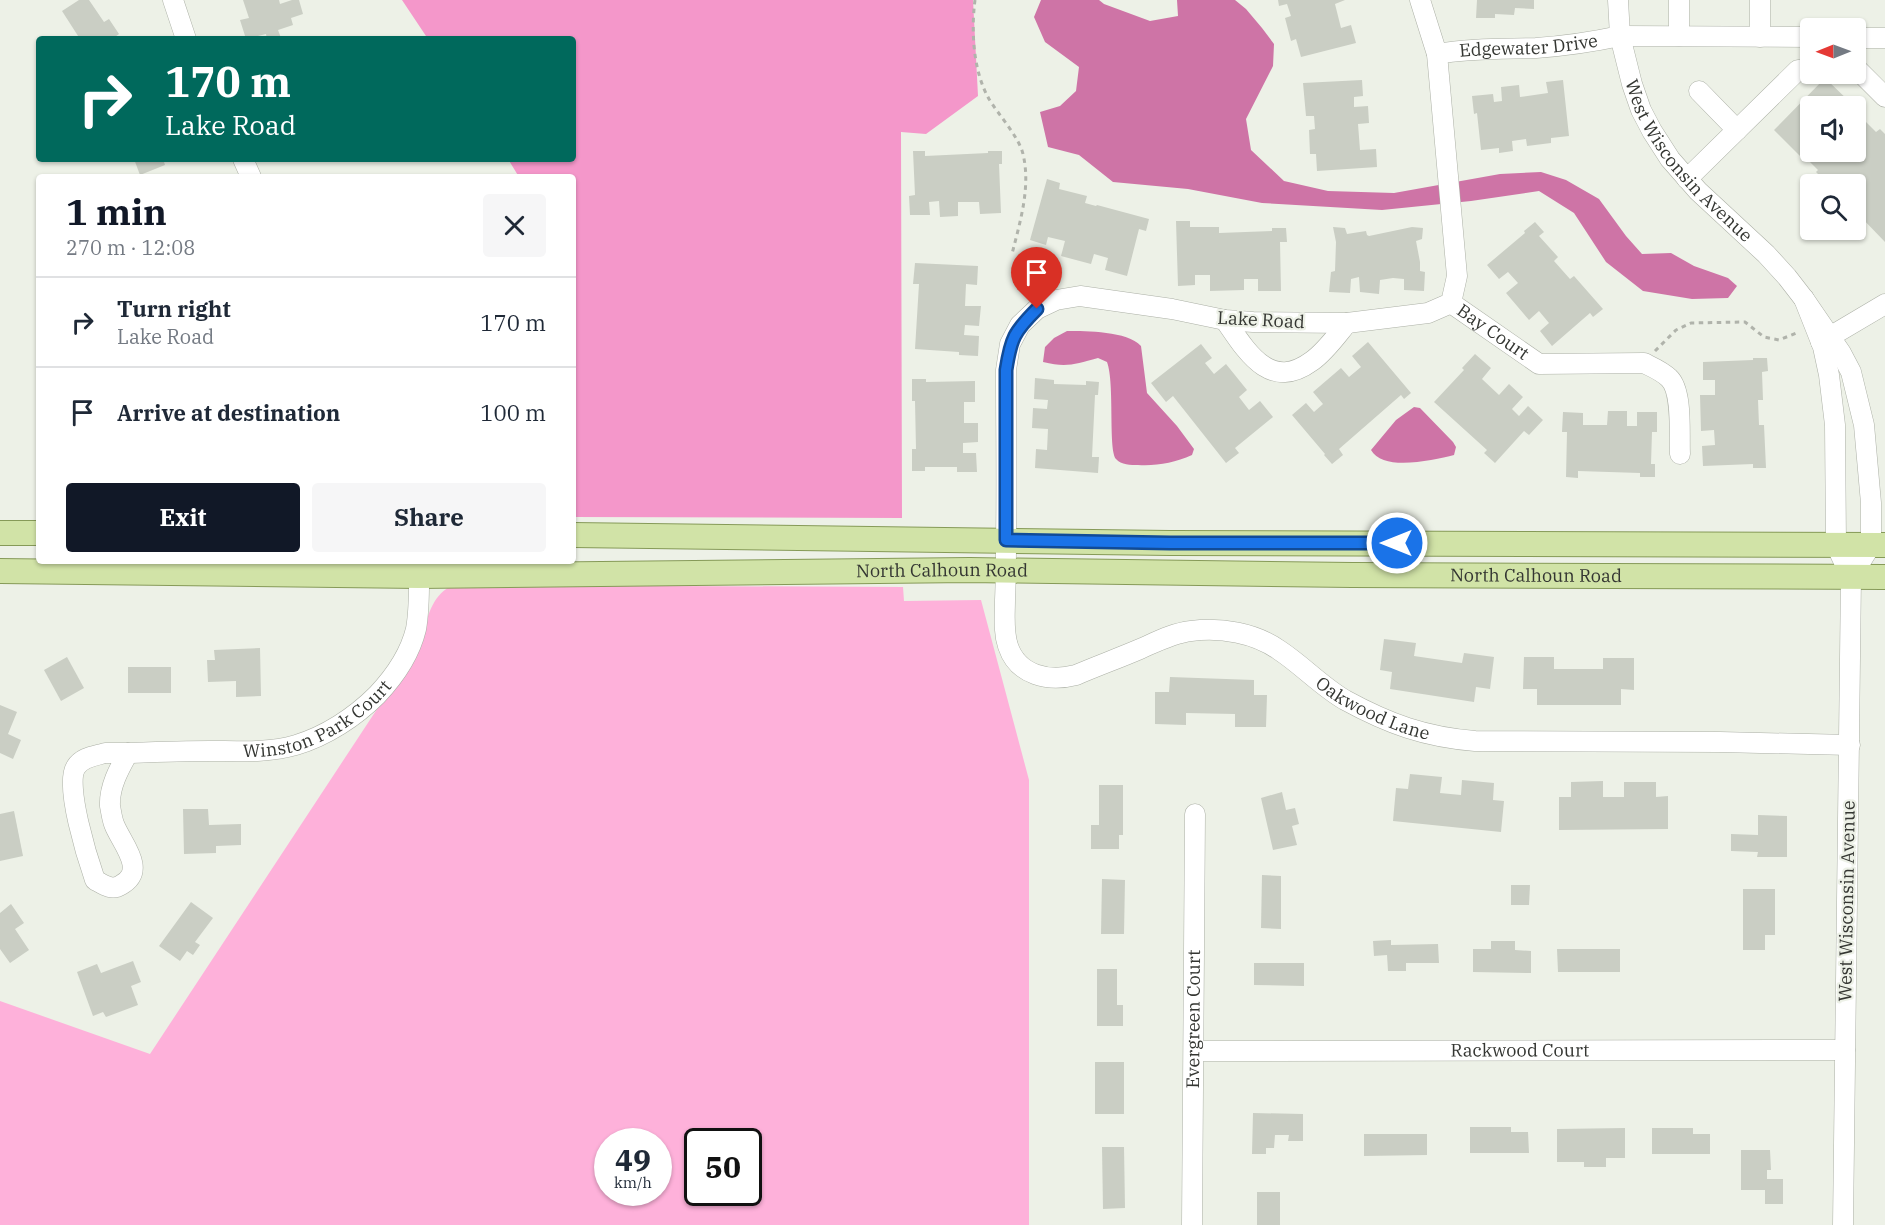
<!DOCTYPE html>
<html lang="en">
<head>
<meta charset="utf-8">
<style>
	body { margin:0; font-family:"IBM Plex Serif",serif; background:#f6f6f7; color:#1f2937; height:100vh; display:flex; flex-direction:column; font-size:22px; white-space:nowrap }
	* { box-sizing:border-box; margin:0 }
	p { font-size:20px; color:#747a83 }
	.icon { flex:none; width:33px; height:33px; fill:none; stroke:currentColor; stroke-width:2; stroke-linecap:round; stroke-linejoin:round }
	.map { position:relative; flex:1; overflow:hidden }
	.drawer { position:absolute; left:36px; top:174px; width:540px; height:390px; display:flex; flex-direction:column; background:#fff; border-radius:6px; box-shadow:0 2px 4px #0004 }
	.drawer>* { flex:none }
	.top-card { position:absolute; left:36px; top:36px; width:540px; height:126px; border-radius:6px; box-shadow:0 2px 4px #0004; background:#00695c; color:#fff; overflow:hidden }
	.needle { width:39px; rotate:269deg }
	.controls { position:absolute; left:1800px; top:18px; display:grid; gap:12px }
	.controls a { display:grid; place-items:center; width:66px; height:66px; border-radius:6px; background:#fff; box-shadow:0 2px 4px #0004; font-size:30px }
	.speed { position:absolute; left:594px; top:1128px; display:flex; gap:12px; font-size:30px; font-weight:700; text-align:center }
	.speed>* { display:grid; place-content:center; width:78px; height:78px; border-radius:50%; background:#fff; box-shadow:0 2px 4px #0004; line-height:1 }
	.speed small { font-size:15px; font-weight:400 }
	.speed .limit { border:3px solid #111; border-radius:9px; background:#fff; color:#111 }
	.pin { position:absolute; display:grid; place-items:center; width:51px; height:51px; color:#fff; margin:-62px -26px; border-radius:50% 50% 50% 0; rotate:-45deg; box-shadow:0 0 6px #0007 }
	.pin .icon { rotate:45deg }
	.me { position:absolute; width:66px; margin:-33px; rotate:270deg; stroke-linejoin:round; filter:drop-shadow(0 0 4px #0008) }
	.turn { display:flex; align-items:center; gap:21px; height:126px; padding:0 30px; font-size:27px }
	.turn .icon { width:78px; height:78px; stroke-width:2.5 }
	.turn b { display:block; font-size:42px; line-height:51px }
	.round { display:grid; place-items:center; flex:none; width:63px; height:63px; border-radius:6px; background:#f6f6f7 }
	.headline { display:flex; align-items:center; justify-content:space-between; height:102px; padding:0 30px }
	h1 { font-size:36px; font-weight:700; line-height:45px; color:#111827 }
	.action { display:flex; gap:12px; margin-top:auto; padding:12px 30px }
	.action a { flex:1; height:69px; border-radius:6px; background:#111827; color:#fff; font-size:24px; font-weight:700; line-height:69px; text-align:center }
	.action a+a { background:#f6f6f7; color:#1f2937 }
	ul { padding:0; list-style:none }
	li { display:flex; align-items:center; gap:18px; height:90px; padding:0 30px; border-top:2px solid #e0e1e3 }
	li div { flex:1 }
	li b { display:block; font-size:22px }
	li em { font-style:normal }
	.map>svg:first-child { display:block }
	.green { fill:#feb1da; fill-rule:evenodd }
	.forest { fill:#f497ca }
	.water { fill:#ce74a6 }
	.building { fill:#cacec4 }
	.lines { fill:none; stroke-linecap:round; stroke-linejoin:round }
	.minor-casing { stroke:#acb0a6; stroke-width:21 }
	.major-casing { stroke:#869a58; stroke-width:26 }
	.path { stroke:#b0b3ab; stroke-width:3; stroke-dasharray:4.5 4.5; stroke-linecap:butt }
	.minor { stroke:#fff; stroke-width:20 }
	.major { stroke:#d1e3a7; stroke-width:24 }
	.route-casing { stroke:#114b97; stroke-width:15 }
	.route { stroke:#1a73e8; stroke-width:10 }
	.labels { text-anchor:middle; stroke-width:4.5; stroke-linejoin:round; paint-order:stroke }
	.street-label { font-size:18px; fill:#343632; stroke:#edf1e7 }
</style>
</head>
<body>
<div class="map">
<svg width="1885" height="1225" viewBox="0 0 1885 1225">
	<rect width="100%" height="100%" fill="#edf1e7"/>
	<path class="green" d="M454,585L903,587L904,601L981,600L1029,780V1225H0V1001L150,1054L412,656C416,649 419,642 422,634C429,614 433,593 454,585ZM608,1142H658V1192H608ZM698,1142H748V1192H698Z"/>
	<path class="forest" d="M402,0H973L978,96L926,134L901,132L902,518L573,517V177H519L508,159H573V39H428Z"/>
	<g class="water">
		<path d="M1041,0H1099L1104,4L1150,21L1178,16L1177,0H1235L1246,9L1262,28L1274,44L1273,66L1246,119L1251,150L1284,181L1328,191L1394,193L1500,174L1541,172L1566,180L1599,199L1626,236L1642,254L1671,253L1694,266L1728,278L1737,286L1728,298L1692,299L1643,291L1606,262L1574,213L1539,191L1471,201L1382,210L1262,203L1188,189L1113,182L1079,155L1048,147L1040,112L1060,106L1076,91L1079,67L1045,42L1034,17Z"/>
		<path d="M1067,331C1087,331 1127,331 1141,346L1147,393L1177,426L1194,449L1192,455C1174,463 1157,466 1138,465C1131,465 1121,465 1116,459C1108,449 1115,384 1107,362L1098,358C1075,364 1067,368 1043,362L1045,347L1054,338Z"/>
		<path d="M1414,407L1420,408L1453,442L1456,447L1454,455C1433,460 1383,472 1371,450L1396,420Z"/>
	</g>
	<g class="building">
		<path d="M79,0H89L104,22L109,19L119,34L112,39H80L62,11Z"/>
		<path d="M243,0H279L280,4L292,0H299L303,14L291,18L293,25L278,30L281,38L267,39L266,34L246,39L240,20L249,18Z"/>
		<path d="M1278,0H1345L1335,4L1341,28L1351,25L1356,43L1301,57L1296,39L1291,41L1285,18L1291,16L1287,4L1279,6Z"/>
		<path d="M1477,0H1534V9L1515,8L1514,15L1495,14V18H1476Z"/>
		<path d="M1825,78L1853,105L1810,106V152H1856V112L1876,132L1880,129L1885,134V242L1859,215L1861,213L1856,208V184H1828L1816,172L1818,170L1803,155L1801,157L1774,130Z"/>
		<path d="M1362,80L1363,96L1354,97V107L1368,106L1369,123L1358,124L1360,150L1376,149L1377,167L1317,171L1316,154H1310L1309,130L1315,129L1314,116H1306L1303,83Z"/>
		<path d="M1563,80L1569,136L1551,138V143L1527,146L1526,139L1512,141L1513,151L1499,153V148L1481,150L1477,113L1474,114L1472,96L1493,94L1494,102L1502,101L1501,87L1519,85L1520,97L1548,93L1546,82Z"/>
		<path d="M913,151H925V156L988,153V151H1002V164H999L1001,213L980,214L979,202H958V216L940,217L939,201L929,202L930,215H910L909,196L915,195Z"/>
		<path d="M134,159H163L165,165L140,175Z"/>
		<path d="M1047,179L1060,183L1059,189L1087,196L1085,203L1096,206L1097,205L1149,219L1146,231L1139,229L1127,276L1105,270L1108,258L1094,254L1091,264L1061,256L1065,241L1048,237L1046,245L1030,240Z"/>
		<path d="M1176,221H1190V227H1219V233L1272,231V228H1286L1287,242H1280L1281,291H1258V279H1244V290L1210,291V275H1195V285L1178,286Z"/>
		<path d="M1535,222L1544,232L1539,236L1558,257L1554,261L1570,279L1574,276L1603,309L1593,317L1590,313L1552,346L1540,331L1549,323L1539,311L1529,320L1506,293L1518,283L1508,272L1499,279L1487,265L1525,233L1524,231Z"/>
		<path d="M1333,227L1345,228L1347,234L1366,231L1367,235L1369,236L1412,227L1423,228L1422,239L1416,241L1420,262V271L1425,272L1424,291L1404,290V279L1393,278L1380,280L1379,294L1360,292L1359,277L1351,279L1350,293L1329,292L1331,272L1335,271L1336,242Z"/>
		<path d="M915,263L978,266L977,285L966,284L965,306H981L979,326L965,325L964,335L979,336L978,356L959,355V352L915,349L919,284H913Z"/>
		<path d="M1368,342L1411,393L1404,399L1401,395L1339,449L1343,455L1332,464L1324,455L1325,454L1292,415L1306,403L1314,412L1323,404L1313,392L1341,368L1349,377L1361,367L1352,356Z"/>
		<path d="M1201,344L1212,358L1205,363L1214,374L1226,364L1247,390L1239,397L1249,410L1260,401L1273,417L1235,448L1239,453L1226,463L1173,396L1166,402L1151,383Z"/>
		<path d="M1475,354L1491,368L1482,379L1499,395L1509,384L1523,397L1512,409L1519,416L1528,406L1543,420L1529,435L1524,431L1495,463L1484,453L1487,450L1434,402L1464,370L1462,368Z"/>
		<path d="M1753,358H1767L1768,371L1762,372L1763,400H1758L1759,425H1764L1766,468H1753V464L1703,466L1702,446L1715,445L1714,430L1701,431L1700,395H1715V380H1703V362L1753,360Z"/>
		<path d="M1035,378L1054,380V384L1086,385V381L1099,382L1098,395H1095L1092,457H1099L1098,473L1035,468L1036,449L1047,450L1048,429L1032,428L1033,408L1047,409L1048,400L1034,399Z"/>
		<path d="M912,379H926V382L975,381V402H964V423H978V442L963,443V453H976L977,472H957V467H925V471H912V449H916L915,401H912Z"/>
		<path d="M1608,411H1627V426H1637V412H1657V432H1652L1651,464H1655V477H1640V473L1578,471V478L1566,477L1567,432H1562L1563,412L1583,413V425H1607Z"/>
		<path d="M1384,639L1416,643L1414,656L1462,663L1464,653L1494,657L1490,689L1476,687L1474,702L1390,689L1392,672L1380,670Z"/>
		<path d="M260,648L261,696L236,697V681L208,682L207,660H215L214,650Z"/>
		<path d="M67,657L84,688L61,701L44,670Z"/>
		<path d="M1524,657H1554V669H1603V658H1634V690L1621,689V705H1537V689H1523Z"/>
		<rect x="128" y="667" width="43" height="26"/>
		<path d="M1170,677L1254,680V695H1267L1266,727H1235V714L1186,713V725L1155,724V692H1169Z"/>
		<path d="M0,705L17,712L8,734L21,740L13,759L0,753Z"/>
		<path d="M1410,774L1442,777L1440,793L1461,795L1462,780L1494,783L1493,800L1504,801L1501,832L1393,821L1396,788L1408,789Z"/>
		<path d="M1603,781V797H1624V782H1656V797L1668,796V829L1559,830V797H1571V782Z"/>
		<path d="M1099,785H1123V835H1119V849H1091V825H1099Z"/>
		<path d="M1282,792L1286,810L1295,808L1299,824L1292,826L1297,845L1273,850L1261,798Z"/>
		<path d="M183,809H208L209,825L241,824V845L216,846V853L184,854Z"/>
		<path d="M14,811L23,856L0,861V814Z"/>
		<path d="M1758,815L1787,816V857H1757L1758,852L1731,851V834L1758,835Z"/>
		<path d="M1262,875L1281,876V929L1261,928Z"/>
		<path d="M1102,879L1125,880L1124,934H1101Z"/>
		<path d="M1511,885H1530L1529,905H1511Z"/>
		<path d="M1743,889H1775V935H1765V950H1743Z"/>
		<path d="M191,902L213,918L195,942L200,945L193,955L187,951L180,961L159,946Z"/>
		<path d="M11,904L24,923L15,929L29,950L10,963L0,949V913Z"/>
		<path d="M1391,940V945L1438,944L1439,963H1406V971H1388L1387,955L1374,956L1373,941Z"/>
		<path d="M1491,941H1515V950L1531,951V973L1473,972V949H1491Z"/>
		<path d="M1557,949H1620V972H1558Z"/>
		<path d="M133,961L141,982L131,986L138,1005L106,1017L103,1012L93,1016L77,972L97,964L101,973Z"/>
		<path d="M1254,963H1304V986L1254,985Z"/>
		<path d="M1097,969H1117V1005H1123V1026H1097Z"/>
		<rect x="1095" y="1062" width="29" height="52"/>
		<path d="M1253,1113L1303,1114V1141H1288L1289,1135H1275L1274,1148H1266V1154H1252Z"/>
		<path d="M1470,1127H1511V1132H1528L1529,1153H1470Z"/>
		<path d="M1625,1128V1158H1606V1167H1584V1162H1557V1129Z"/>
		<path d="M1652,1128H1693V1134H1710V1154H1652Z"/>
		<path d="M1364,1134H1427V1155L1364,1156Z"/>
		<path d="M1102,1147H1124L1125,1208L1103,1209Z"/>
		<path d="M1741,1150H1770L1771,1170H1767V1179H1783V1204H1765V1190H1741Z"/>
		<rect x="1257" y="1192" width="23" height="33"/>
	</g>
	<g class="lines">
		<g class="minor-casing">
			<g id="minor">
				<path d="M173,0L186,39"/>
				<path id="s1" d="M1420,0L1437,54L1457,276L1451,303L1428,313L1347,323L1253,322L1225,320L1172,309L1080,296L1056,300L1037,309L1020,325L1010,344L1006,370C1006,426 1007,483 1006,540C1006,560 1006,580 1005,600C1005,615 1003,631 1008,646C1018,676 1049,682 1076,675C1097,666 1119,658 1140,649C1156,642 1173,633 1191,631C1221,627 1255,633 1279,650C1302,665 1321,686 1345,700C1389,724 1425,737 1475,741L1720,742L1850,745"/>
				<path id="s2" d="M1618,0L1620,36L1632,84L1641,110L1652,131L1670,159L1698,191L1766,254L1787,277L1804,299L1841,353L1851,372L1864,425L1871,503V545L1851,577"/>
				<path d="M1679,36V0"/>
				<path d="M1760,37V0"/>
				<path d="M1856,38H1885"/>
				<path id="s3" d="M1437,54C1470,48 1503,49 1536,48C1564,46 1592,42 1620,36L1810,37"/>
				<path d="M1856,70H1858L1885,97"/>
				<path d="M1699,91L1737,130"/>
				<path d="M243,159L251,177"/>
				<path d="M1687,179L1798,70H1810"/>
				<path d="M1804,299L1823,347L1829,375L1835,425L1836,545L1851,577L1843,1225"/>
				<path id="s4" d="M1451,303L1539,364L1644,363C1652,367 1662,371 1669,378C1683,391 1679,435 1680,454"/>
				<path d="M1225,320C1247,352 1270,392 1312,361C1326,351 1337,335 1347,323"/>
				<path d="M1821,342L1885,304"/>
				<path d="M105,753H128C119,769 109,787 110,806C111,811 112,819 114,824C121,843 148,870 121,885C112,891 104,885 95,880C88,860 64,784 76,767C82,757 95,756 105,753Z"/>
				<path id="s5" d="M128,753C156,752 183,751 210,751C239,751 268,753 296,745C326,736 355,717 377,695C394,677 410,654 416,629C420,607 419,583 419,561"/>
				<path id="s6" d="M1194,1051L1845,1050"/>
				<path id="s7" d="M1192,1225L1195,814"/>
			</g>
		</g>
		<g class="major-casing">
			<g id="major">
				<path d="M0,533H39"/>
				<path d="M573,535L1170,543L1885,545"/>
				<path id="s8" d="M0,571L419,576L970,570L1352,575L1885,577"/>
			</g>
		</g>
		<g class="path">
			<path d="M975,0C971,31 973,71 989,99C998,114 1019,137 1023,154C1031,187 1020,222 1012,254"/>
			<path d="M1655,351L1676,330L1691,323L1745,322L1764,337L1779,340L1799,332"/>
		</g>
		<use href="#minor" class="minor"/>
		<use href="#major" class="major"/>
	</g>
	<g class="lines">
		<g class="route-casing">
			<path id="route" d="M1037,309C1014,332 1011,338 1006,370V540L1170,543H1397"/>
		</g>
		<use href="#route" class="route"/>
	</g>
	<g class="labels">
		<g class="street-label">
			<text dy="6" stroke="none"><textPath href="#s3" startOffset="92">Edgewater Drive</textPath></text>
			<text dy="6" stroke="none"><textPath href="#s2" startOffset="182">West Wisconsin Avenue</textPath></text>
			<text transform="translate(1261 320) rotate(3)" y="6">Lake Road</text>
			<text dy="6" stroke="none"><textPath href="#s4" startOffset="51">Bay Court</textPath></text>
			<text dy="6" stroke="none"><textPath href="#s8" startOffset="942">North Calhoun Road</textPath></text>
			<text dy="6" stroke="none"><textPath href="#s8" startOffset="1536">North Calhoun Road</textPath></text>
			<text dy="6" stroke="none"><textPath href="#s1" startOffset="1485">Oakwood Lane</textPath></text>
			<text dy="6" stroke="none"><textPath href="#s5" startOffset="198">Winston Park Court</textPath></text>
			<text transform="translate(1847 901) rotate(-89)" y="6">West Wisconsin Avenue</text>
			<text dy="6" stroke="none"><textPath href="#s7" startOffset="206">Evergreen Court</textPath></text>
			<text dy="6" stroke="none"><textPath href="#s6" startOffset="326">Rackwood Court</textPath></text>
		</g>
	</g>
</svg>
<div class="controls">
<a><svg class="needle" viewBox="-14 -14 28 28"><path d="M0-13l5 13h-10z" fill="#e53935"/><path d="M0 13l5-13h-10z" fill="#747a83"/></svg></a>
<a><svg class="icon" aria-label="sound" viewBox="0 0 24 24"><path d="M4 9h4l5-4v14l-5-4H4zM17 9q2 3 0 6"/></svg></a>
<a><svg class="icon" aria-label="search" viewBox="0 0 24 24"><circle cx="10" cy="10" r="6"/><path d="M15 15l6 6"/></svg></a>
</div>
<div class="speed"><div>49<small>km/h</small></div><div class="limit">50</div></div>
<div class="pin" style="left:1037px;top:309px;background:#d93025"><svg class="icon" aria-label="arrive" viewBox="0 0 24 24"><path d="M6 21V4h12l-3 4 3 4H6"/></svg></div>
<svg class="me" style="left:1397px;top:543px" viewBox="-20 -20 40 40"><circle r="17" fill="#1a73e8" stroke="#fff" stroke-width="3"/><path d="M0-11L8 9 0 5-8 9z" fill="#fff"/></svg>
<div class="top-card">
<div class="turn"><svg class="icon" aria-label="right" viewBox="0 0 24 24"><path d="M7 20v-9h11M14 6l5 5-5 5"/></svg><div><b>170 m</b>Lake Road</div></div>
</div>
<section class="drawer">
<div class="headline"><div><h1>1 min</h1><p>270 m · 12:08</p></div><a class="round"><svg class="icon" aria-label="close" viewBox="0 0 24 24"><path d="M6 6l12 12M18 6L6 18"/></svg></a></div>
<ul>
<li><svg class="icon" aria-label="right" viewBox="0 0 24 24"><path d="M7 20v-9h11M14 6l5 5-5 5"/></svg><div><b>Turn right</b><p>Lake Road</p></div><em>170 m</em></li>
<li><svg class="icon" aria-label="arrive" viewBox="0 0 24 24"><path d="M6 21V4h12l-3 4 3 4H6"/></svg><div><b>Arrive at destination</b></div><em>100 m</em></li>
</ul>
<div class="action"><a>Exit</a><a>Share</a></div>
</section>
</div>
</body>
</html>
